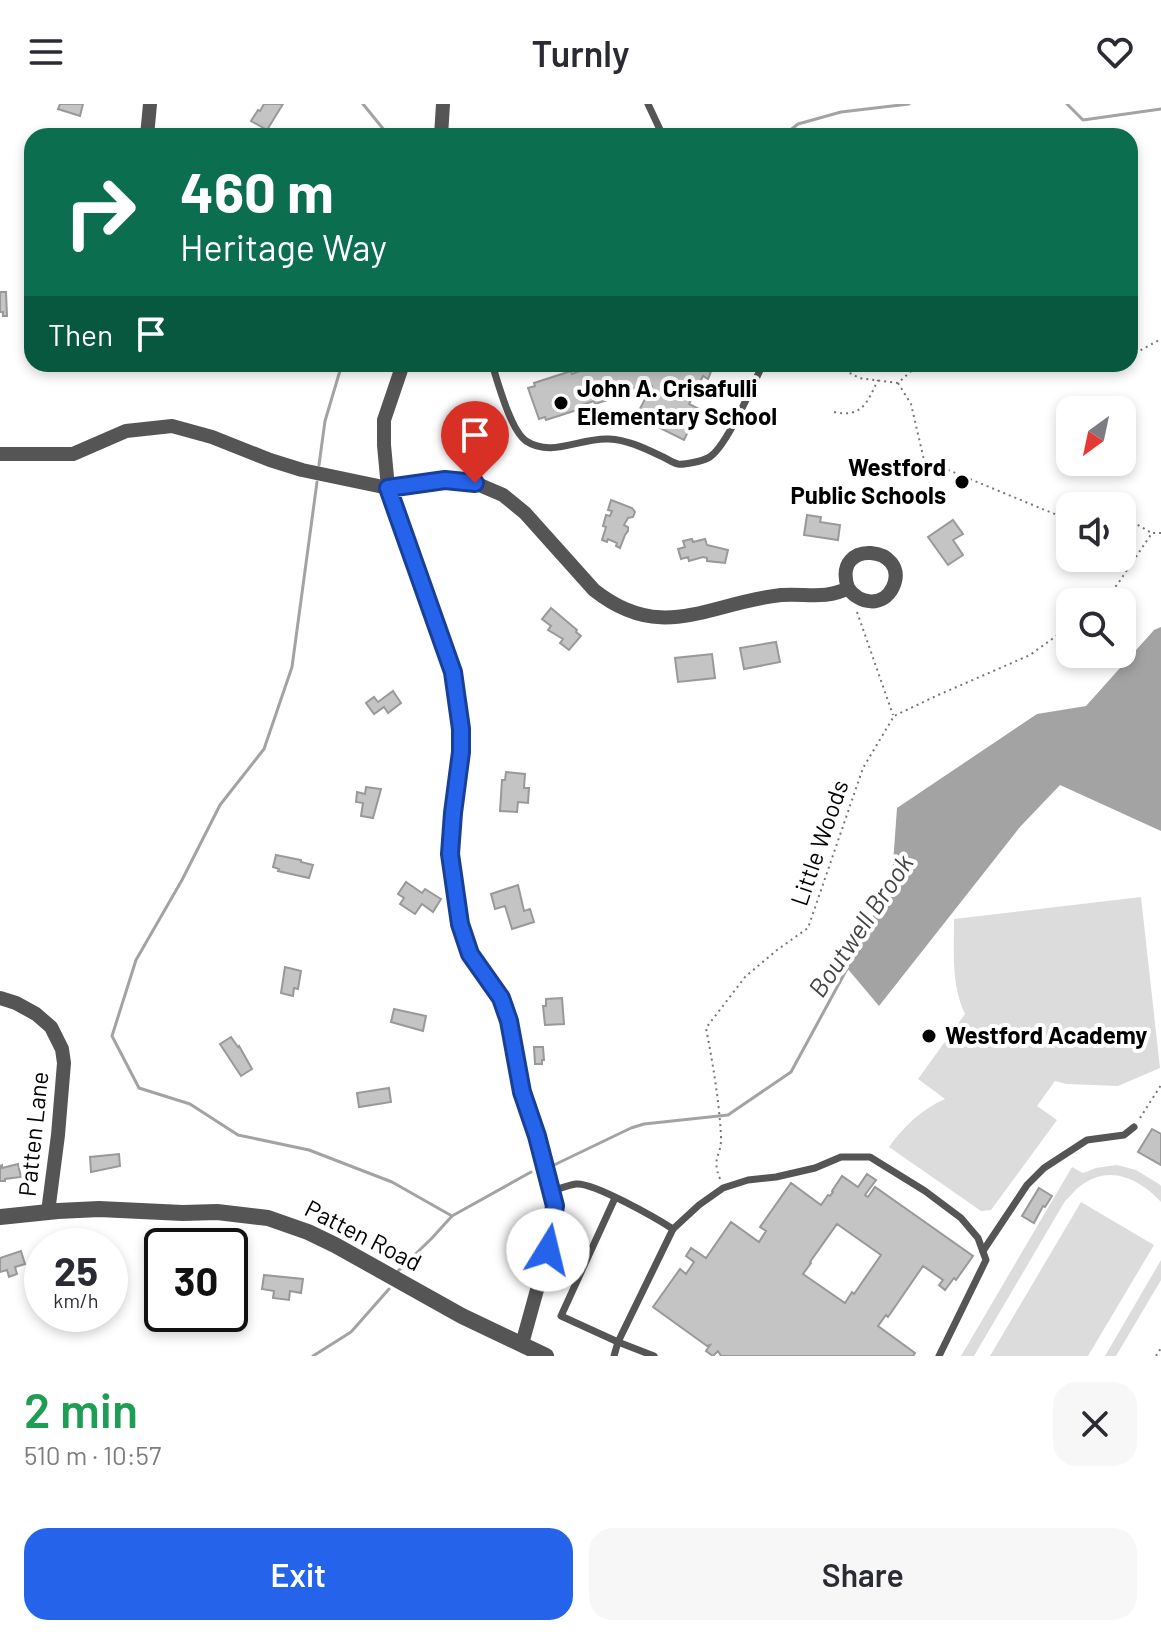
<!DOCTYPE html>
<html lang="en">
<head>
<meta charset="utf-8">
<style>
	body { margin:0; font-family:Barlow,sans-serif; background:#f7f7f7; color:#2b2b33; height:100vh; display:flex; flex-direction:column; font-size:30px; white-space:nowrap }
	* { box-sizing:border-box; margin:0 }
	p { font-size:26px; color:#7c7c81 }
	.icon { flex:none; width:44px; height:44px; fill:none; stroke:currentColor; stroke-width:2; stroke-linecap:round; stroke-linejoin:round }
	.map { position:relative; height:1252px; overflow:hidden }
	.side { display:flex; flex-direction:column; background:#fff; flex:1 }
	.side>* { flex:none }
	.hud { position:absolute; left:24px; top:24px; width:1114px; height:244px; border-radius:24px; box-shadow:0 4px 12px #0003; background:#0b6e4f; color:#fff; overflow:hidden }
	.needle { width:52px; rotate:213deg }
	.buttons { position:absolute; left:1056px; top:292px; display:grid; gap:16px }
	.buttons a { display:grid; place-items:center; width:80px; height:80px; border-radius:16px; background:#fff; box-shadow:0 4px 12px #0003; font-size:40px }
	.speed { position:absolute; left:24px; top:1124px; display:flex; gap:16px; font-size:40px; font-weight:700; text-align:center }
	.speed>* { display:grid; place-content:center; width:104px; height:104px; border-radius:50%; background:#fff; box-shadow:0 4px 12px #0003; line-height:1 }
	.speed small { font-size:20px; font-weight:400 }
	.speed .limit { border:4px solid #111; border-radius:12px; background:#fff; color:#111 }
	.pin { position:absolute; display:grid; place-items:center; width:68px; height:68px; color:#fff; margin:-82px -34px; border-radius:50% 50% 50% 0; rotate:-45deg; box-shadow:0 0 8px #0007 }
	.pin .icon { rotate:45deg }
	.me { position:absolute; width:88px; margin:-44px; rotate:9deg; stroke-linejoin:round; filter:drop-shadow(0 0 6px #0008) }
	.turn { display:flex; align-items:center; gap:28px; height:168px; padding:0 24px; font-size:36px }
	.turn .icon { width:104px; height:104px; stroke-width:2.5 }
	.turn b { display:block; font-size:56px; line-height:68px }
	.then { display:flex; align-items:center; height:76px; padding:0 24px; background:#0003; gap:16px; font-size:30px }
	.round { display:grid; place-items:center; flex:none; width:84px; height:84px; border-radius:24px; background:#f7f7f7 }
	.overview { display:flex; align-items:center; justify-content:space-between; height:136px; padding:0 24px }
	h1 { font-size:48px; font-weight:600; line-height:60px; color:#1e9e55 }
	.action { display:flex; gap:16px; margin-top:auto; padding:16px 24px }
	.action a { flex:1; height:92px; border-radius:24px; background:#2563eb; color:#fff; font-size:32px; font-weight:600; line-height:92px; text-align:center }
	.action a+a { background:#f7f7f7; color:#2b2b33 }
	header { display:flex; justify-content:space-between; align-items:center; height:104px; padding:0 24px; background:#fff; font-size:36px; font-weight:600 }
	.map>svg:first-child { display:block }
	.green { fill:#dcdcdc }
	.water { fill:#a3a3a3 }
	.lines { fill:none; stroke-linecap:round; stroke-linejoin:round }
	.stream { stroke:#a3a3a3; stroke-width:3 }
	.building { fill:#c4c4c4; stroke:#999; stroke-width:2; fill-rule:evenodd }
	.path { stroke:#777; stroke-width:2; stroke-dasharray:2 4; stroke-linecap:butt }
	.service { stroke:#555; stroke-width:7 }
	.minor { stroke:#555; stroke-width:14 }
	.tertiary { stroke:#555; stroke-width:16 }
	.route-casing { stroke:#184099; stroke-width:20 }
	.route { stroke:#2563eb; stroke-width:14 }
	.poi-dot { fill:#000; stroke:#fff; stroke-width:3 }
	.labels { text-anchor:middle; stroke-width:8; stroke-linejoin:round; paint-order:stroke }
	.poi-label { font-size:24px; font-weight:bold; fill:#000; stroke:#fff; text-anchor:start }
	.street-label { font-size:24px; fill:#000; stroke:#fff }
	.water-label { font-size:26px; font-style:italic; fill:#444; stroke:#fff }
</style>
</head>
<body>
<header><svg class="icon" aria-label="menu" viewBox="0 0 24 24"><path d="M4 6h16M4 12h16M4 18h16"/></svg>Turnly<svg class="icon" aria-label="heart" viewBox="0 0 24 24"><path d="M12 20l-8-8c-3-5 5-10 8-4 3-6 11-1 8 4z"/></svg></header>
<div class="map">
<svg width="1161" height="1252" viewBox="0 0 1161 1252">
	<rect width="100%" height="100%" fill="#fff"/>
	<g class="green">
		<path d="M1141,793L1160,964L1118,982L1067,980L1055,977L1037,1002L1057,1016L991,1106L981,1107L889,1043C903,1023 922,1005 945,995L918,975L965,910C951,881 954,847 954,815Z"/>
		<path d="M1117,1061L1136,1066L1159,1080L1161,1082V1098C1141,1076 1111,1060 1083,1080C1076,1084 1071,1092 1065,1097L974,1252H961L1072,1063L1083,1069L1096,1064Z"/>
		<path d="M1081,1098L1154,1141L1088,1252H990Z"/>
		<path d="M1161,1156V1176L1116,1252H1105Z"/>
	</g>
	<path class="water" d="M1161,523V727L1060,681L1020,723L879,902L847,864L892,773L897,704L1037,610L1086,602L1154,526Z"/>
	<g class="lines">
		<g class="stream">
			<path d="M363,0L389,32"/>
			<path d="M1067,0L1083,16L1161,5"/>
			<path d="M783,32L798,20L841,8L909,0"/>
			<path d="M319,361L325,317L342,260"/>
			<path d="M317,378L292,563L264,645L220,701L182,776L136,856L112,932L139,984L190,1000L238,1031L309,1046L392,1078L452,1112"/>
			<path d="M554,1061L631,1024L644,1020L728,1011L791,968L848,863"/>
			<path d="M398,1167L432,1134L452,1112L531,1068"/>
			<path d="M313,1252L351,1228L389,1185"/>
		</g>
	</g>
	<g class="building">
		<path d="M60,0H83L80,12L58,5Z"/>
		<path d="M264,0H283L267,26L251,17L258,6L260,7Z"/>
		<path d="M0,188H6L7,212H3V208H0Z"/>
		<path d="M590,260H714L708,275L703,272L689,300L699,305L684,336L636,312L652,282L643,277L641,282L631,285L632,288L595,300L594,297L582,301L583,304L546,316L545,313L539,315L528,284L535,282L534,279L571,267L572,270L583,266L582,263Z"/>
		<path d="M611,396L632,404L635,408L633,413L628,414L624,421L628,423V427L625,431L620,444L616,442L617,439L608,435L607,438L602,436L606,423L603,422L606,411L610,412L612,407L608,406Z"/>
		<path d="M807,411L821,413L820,418L840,421L838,436L804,431Z"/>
		<path d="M953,416L963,430L953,436L963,451L948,461L928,433Z"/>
		<path d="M692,435L693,438L705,435L707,441L728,446L725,459L707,457V454L703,453L689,457L688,453L681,455L678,445L685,443L683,437Z"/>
		<path d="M551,504L577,526L576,528L581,532L569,546L560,539L563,535L548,526L551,522L542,515Z"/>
		<path d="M776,538L780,558L744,565L740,544Z"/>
		<path d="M712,550L715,574L678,578L675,554Z"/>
		<path d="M393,587L401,599L388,609L384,603L374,610L366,599L374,593L378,598Z"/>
		<path d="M506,668L525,670L524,684H529L528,699L518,698L517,708L500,707L502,676H505Z"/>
		<path d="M366,683L381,685L373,714L361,712L363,699L356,698L357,688L365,690Z"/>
		<path d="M276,751L301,756V758L313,761L309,774L278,767L279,765L273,763Z"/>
		<path d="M406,778L422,789L425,785L441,795L433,808L422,800L415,810L400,800L404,794L398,790Z"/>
		<path d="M518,781L524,807L530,805L534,818L512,825L505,802L495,805L491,790Z"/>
		<path d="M285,863L301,867L298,885L294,884L293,892L281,889Z"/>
		<path d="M562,894L564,920L545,921L543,902H546V895Z"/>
		<path d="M394,905L426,912L423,927L391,918Z"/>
		<path d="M231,933L238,943L239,942L252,965L241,972L220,940Z"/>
		<path d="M534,943H543L544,956H542V960H535Z"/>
		<path d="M389,984L391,998L359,1003L357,989Z"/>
		<path d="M1152,1025L1161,1030V1061L1138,1048Z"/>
		<path d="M119,1050L120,1062L91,1068L90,1053Z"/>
		<path d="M18,1060L21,1073L5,1075V1077H0V1062L2,1061V1064Z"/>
		<path d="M867,1070L876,1076L865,1091L868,1093L875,1083L973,1152L956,1176L954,1174L945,1186L939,1181L943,1176L923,1162L888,1213L886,1211L878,1222L915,1249L913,1252H721L718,1247L713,1252L706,1247L710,1241L707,1242L653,1203L680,1165L686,1170L694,1158L686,1152L691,1144L706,1154L731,1118L759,1138L766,1127L760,1123L791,1079L821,1101L828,1091L830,1092L833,1088L832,1087L842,1072L858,1083ZM837,1120L881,1151L854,1190L852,1188L845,1199L803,1170L811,1159L810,1158Z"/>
		<path d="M1039,1084L1052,1092L1045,1103L1043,1102L1034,1119L1022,1112Z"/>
		<path d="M21,1147L25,1160L15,1163L17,1170L9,1173L7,1166L0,1168V1154Z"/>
		<path d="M264,1171L303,1175L301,1189L290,1187L289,1196L273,1194L274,1187L262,1185Z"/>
	</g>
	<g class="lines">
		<g class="path">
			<path d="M1130,252L1161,235"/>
			<path d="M834,260L859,274L898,279L919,260"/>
			<path d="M1105,260L1112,262L1116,260"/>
			<path d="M898,279L911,300L924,356L1057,411L1070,410"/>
			<path d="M834,308C862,314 867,299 878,276"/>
			<path d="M1122,412L1152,429"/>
			<path d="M1097,498L1117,481L1152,429H1161"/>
			<path d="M857,508L893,611"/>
			<path d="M1140,1014L1161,981"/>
			<path d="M720,1075C711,1052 722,1053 721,1032C719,996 713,960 706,924L745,873L777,846L808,824L863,664L894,612L936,592L1030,551L1070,522"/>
			<path d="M1156,1252L1161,1244"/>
		</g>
		<g class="service">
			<path d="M648,0L663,32"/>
			<path d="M492,260C498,279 511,327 526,337C552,354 581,333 609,335C628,336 644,344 661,352C666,354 673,359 678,360C684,361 702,357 708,354C726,345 753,280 763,260"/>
			<path d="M551,1087C559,1085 568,1081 576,1080C593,1078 656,1114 673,1125L699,1101L723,1084L748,1076L776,1073L815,1064L841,1053H870L925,1087L961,1114L978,1134L986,1156L939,1252"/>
			<path d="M615,1094L561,1212L618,1238L673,1125"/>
			<path d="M983,1147L1027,1081L1044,1064L1087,1036L1124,1031L1134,1023"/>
			<path d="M614,1252L618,1238L654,1252"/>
		</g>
		<g class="minor">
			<path d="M147,32L150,0"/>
			<path d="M441,32L443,0"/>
			<path d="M403,260L384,316V341L388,384L453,568L461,625V648L453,709L450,750L460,820L470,850L501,894L509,917L522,988L537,1032L555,1102L548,1146L522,1240"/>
			<path d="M0,350H73L126,327L172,322L212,333L270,356L302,366L388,384L445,376L475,379L503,391L525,409L594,486C662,540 708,499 781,491C805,489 826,496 848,484C859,500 883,504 893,483C911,442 831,433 848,484"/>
			<path d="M0,894L16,899L36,910L51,923L62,945L64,959L58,1031L48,1108"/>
		</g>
		<path class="tertiary" d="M0,1113L58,1107L99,1105L183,1109L217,1108L268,1114L308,1128L335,1141L462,1212L546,1252"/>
	</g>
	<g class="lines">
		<g class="route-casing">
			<path id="route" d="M475,379L445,376L388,384L453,568L461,625V648L453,709L450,750L460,820L470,850L501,894L509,917L522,988L537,1032L555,1102L548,1146"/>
		</g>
		<use href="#route" class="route"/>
	</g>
	<g class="poi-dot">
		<circle cx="561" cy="299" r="8"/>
		<circle cx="962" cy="378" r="8"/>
		<circle cx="929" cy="932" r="8"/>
	</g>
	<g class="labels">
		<g class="poi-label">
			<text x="577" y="293">John A. Crisafulli<tspan x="577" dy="28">Elementary School</tspan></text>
			<text x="946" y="372" text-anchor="end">Westford<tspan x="946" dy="28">Public Schools</tspan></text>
			<text x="945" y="940">Westford Academy</text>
		</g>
		<g class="street-label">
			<text transform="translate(820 739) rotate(-71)" y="8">Little Woods</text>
			<text transform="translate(34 1030) rotate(-84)" y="8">Patten Lane</text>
			<text transform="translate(363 1132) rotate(27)" y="8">Patten Road</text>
		</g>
		<g class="water-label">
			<text transform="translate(861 822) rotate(-56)" y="9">Boutwell Brook</text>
		</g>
	</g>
</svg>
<div class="buttons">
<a><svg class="needle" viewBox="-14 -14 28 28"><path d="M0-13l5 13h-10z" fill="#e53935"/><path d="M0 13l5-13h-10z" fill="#7c7c81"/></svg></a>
<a><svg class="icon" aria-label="sound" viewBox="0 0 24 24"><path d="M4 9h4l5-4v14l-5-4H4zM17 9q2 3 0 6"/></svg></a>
<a><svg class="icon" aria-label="search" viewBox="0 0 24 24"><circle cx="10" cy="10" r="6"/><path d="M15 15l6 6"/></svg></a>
</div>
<div class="speed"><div>25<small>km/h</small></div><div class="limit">30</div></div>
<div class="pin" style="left:475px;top:379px;background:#d93025"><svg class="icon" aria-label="arrive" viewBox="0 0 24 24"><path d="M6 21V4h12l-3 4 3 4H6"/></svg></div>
<svg class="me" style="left:548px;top:1146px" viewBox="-20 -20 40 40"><circle r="19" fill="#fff"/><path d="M0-13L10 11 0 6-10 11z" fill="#2563eb"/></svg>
<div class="hud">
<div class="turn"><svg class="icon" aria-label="right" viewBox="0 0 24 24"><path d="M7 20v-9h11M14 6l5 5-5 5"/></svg><div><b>460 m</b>Heritage Way</div></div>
<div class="then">Then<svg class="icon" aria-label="arrive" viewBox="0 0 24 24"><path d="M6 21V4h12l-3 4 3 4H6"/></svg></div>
</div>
</div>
<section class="side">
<div class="overview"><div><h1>2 min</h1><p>510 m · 10:57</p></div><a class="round"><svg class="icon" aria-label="close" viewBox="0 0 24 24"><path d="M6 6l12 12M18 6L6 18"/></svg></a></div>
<div class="action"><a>Exit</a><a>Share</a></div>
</section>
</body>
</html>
